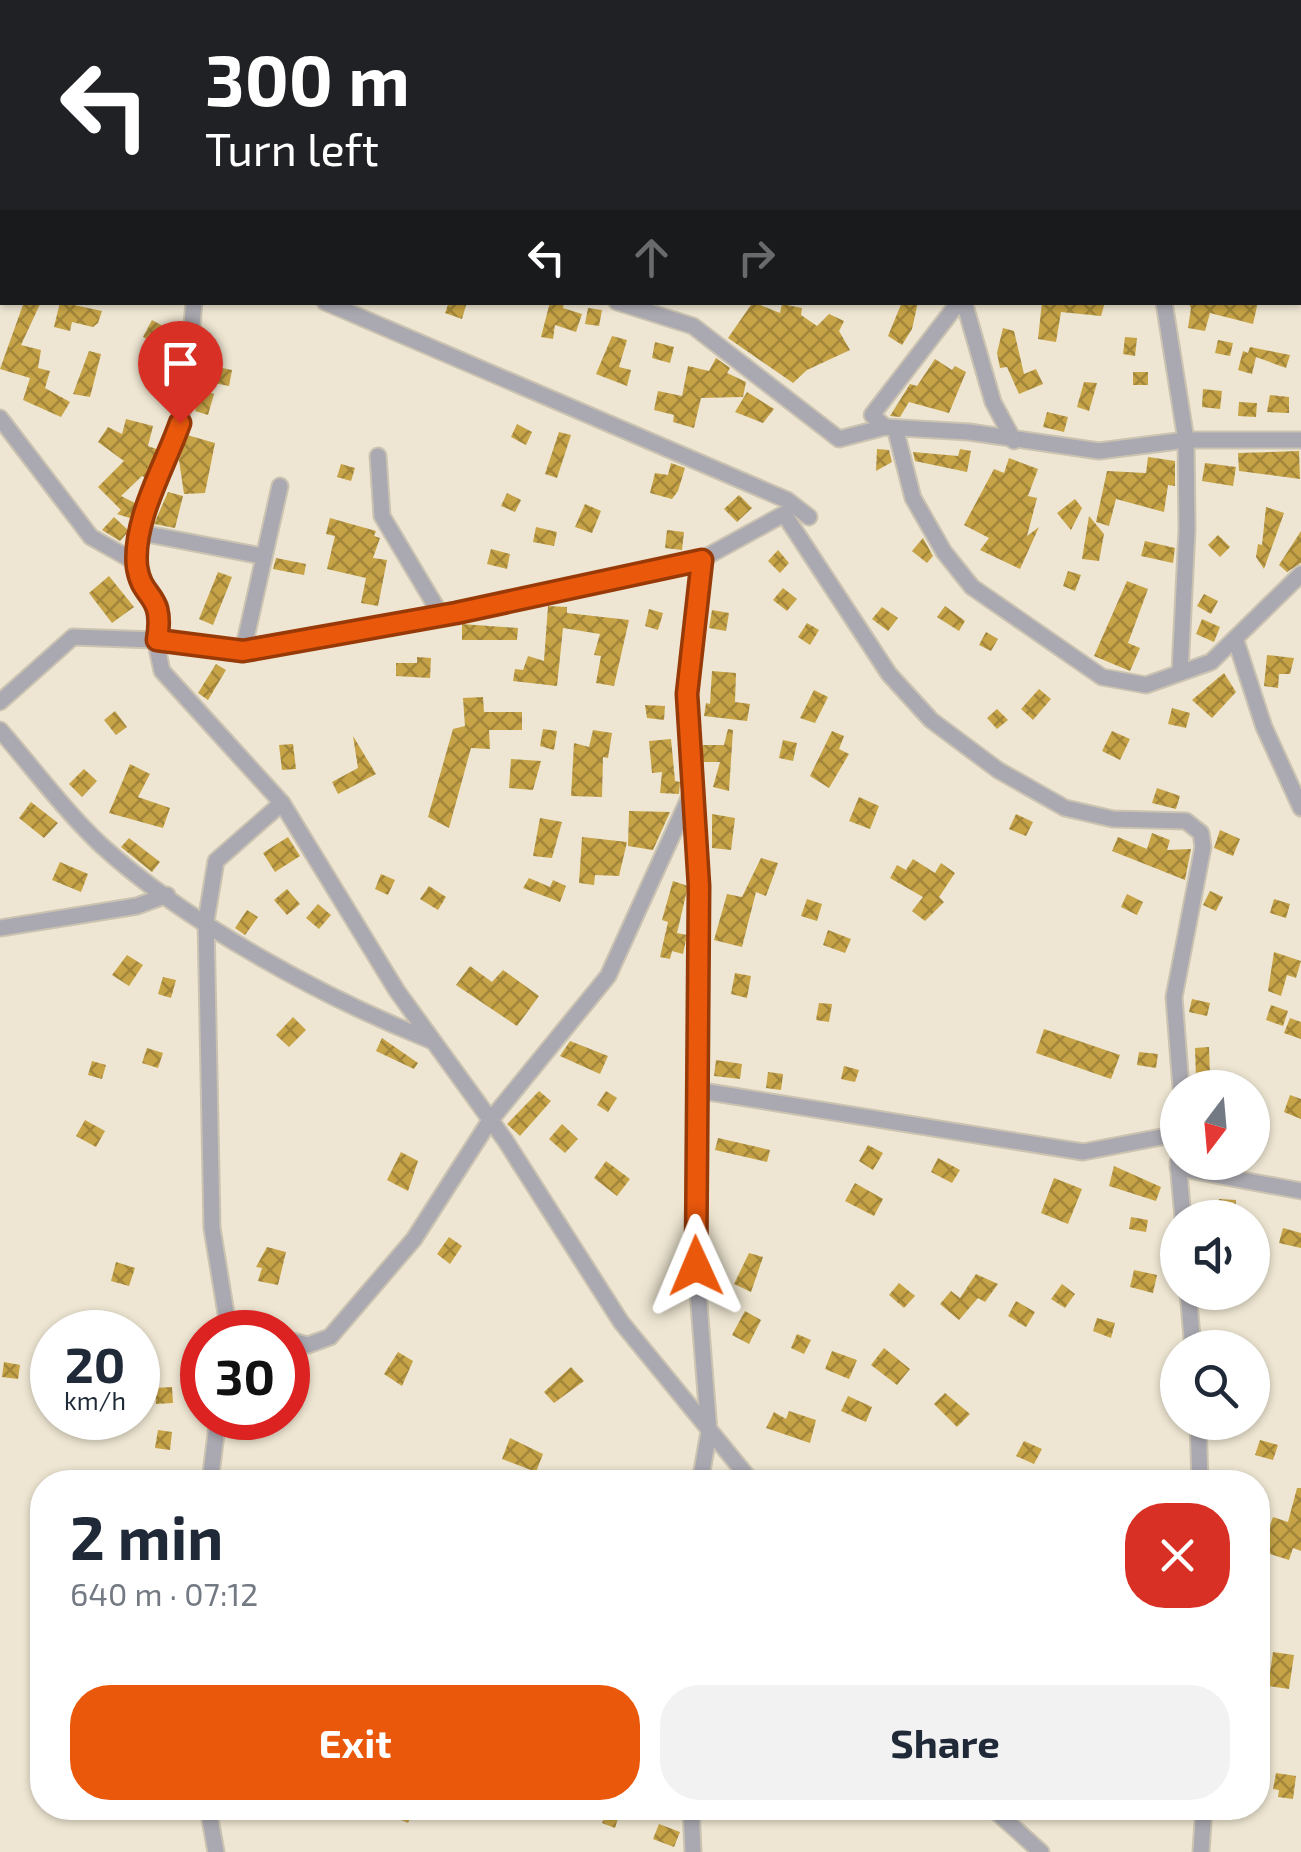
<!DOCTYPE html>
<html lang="en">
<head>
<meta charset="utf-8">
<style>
	body { margin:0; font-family:"Exo 2",sans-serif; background:#f2f2f3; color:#1f2937; height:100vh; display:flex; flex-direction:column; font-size:38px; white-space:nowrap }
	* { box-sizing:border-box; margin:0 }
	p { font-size:32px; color:#747a83 }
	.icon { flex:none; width:55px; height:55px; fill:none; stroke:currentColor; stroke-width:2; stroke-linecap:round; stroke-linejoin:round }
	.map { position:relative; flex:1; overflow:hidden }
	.sheet { position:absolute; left:30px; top:1470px; width:1240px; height:350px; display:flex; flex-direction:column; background:#fff; border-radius:40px; box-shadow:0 2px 8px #0004 }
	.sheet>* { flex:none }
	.top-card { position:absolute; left:0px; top:0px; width:1302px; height:305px; box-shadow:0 2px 8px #0004; background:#202124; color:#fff; overflow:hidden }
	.needle { width:65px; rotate:196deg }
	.tools { position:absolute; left:1160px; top:1070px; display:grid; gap:20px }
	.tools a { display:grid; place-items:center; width:110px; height:110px; border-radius:50%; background:#fff; box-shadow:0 2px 8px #0004; font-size:50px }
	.speed { position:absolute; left:30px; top:1310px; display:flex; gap:20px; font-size:50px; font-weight:700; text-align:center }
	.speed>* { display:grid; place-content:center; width:130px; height:130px; border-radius:50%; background:#fff; box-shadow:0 2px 8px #0004; line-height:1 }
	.speed small { font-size:25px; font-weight:400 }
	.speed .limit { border:15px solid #d22; background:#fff; color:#111 }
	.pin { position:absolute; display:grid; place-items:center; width:85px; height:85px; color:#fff; margin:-102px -42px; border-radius:50% 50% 50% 0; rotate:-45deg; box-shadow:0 0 10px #0007 }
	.pin .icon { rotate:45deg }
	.me { position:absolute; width:110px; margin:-55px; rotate:359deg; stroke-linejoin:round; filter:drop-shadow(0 0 8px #0008) }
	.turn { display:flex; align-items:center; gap:35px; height:210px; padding:0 40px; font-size:45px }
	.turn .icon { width:130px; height:130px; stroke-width:2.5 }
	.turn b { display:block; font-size:70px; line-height:85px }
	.lanes { display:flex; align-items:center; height:95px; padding:0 40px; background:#0003; justify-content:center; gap:50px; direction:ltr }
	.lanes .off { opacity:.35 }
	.round { display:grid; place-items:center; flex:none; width:105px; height:105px; border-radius:40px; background:#f2f2f3 }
	.head { display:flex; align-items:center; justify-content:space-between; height:170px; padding:0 40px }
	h1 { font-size:60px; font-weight:700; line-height:75px }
	.primary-button { display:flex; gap:20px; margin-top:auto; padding:20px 40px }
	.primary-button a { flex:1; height:115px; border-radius:40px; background:#ea580c; color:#fff; font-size:40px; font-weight:700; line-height:115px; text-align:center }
	.primary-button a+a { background:#f2f2f3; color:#1f2937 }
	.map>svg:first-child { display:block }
	.building { fill:url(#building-cross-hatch) }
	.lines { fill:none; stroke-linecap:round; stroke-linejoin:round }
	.minor-casing { stroke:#cbc3b2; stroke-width:19 }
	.minor { stroke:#aaa8b0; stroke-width:15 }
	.route-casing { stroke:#983908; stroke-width:25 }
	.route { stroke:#ea580c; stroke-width:18 }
</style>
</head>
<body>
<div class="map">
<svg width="1301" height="1852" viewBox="0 0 1301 1852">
	<defs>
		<pattern id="building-cross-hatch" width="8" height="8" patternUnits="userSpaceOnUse" patternTransform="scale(2.5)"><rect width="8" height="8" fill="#c6a346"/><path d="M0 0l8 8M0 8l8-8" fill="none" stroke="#a1853a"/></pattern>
	</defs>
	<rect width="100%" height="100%" fill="#eee6d2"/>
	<g class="building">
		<path d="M24,302H41L21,345L41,350L38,368L50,371L45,388L70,402L61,417L23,400L30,378L0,369Z"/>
		<path d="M60,302L102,311L98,323L93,327L72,322L70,331L54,327Z"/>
		<path d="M449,302H467L462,319L445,313Z"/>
		<path d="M550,302H564L563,308L582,314L576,332L555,325L553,339L541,337Z"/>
		<path d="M753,302L780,313L782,304L802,308L801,315L817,326L829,314L844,321L839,331L850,350L807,370L793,383L728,338Z"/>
		<path d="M902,302H918L912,329L902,345L888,336Z"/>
		<path d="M1042,302H1105L1101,316L1061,312L1056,342L1038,339Z"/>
		<path d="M1188,302H1258L1253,324L1210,313L1205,331L1188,328L1191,308Z"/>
		<path d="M588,308L602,310L599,326L585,324Z"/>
		<path d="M152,320L163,326L154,343L143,337Z"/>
		<path d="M1003,328L1014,331L1024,374L1036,369L1043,384L1019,394L1007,367L1000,368L997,353Z"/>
		<path d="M612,336L627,340L619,367L631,370L627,386L596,374Z"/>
		<path d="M1125,337L1137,338L1135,356L1123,354Z"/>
		<path d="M1218,340L1233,343L1230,356L1215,353Z"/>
		<path d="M655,342L674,347L670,363L652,358Z"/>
		<path d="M1250,347L1290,355L1286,368L1256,357L1252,374L1238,370L1243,351L1248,353Z"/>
		<path d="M89,351L101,354L90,397L73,394Z"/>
		<path d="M716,358L730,368L727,373L746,382L743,397L701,398L694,428L673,422L674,415L654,410L658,391L682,396L688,366L709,371Z"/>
		<path d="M935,359L952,370L955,366L966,372L949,413L909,402L900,417L890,416L910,384L917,386Z"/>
		<path d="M212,366L232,370L229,386L209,382Z"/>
		<rect x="1133" y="372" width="15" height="13"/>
		<path d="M165,373L180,379L174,394L159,389Z"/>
		<path d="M1084,382L1097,383L1089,411L1077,407Z"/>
		<path d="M1203,389L1222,391L1220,409L1202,407Z"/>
		<path d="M202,390L214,394L208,415L195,411Z"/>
		<path d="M747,392L774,409L763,423L735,412Z"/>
		<path d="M1270,395L1289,397V413L1267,412Z"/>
		<path d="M1239,402L1257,403L1256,417L1238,416Z"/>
		<path d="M1047,412L1068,417L1064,432L1043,427Z"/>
		<path d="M126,419L153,426L148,446L159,450L146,478L142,476L121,496L135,503L133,519L117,514L121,510L98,487L124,461L98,442L108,427L122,434Z"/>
		<path d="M517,424L532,432L526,445L511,437Z"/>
		<path d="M559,432L571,435L557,478L545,474Z"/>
		<path d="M187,435L215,443L205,493L184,494L179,460Z"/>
		<path d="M877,449L889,450L892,462L876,471Z"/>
		<path d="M960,449L971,451L967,472L915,461L913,452L958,456Z"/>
		<path d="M1299,451L1300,479L1239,471L1238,453Z"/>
		<path d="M1148,457L1175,461V486L1168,485L1164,512L1116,499L1109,526L1096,522L1107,471L1146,473Z"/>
		<path d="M1009,458L1038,469L1028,496L1037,498L1027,536L1039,527L1020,569L980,550L989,538L964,525L994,469L1004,473Z"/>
		<path d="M671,463L685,468L678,491L672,499L650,493L655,473L668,475Z"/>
		<path d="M1205,463L1236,467L1233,486L1202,481Z"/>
		<path d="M341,464L355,468L351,481L337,477Z"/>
		<path d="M168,492L183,496L175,528L154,524Z"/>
		<path d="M507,493L521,500L515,512L501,506Z"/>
		<path d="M739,495L752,508L737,522L724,509Z"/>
		<path d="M1075,499L1082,508L1071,530L1057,513Z"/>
		<path d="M585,504L601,511L592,533L575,527Z"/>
		<path d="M1266,507L1284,513L1264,569L1256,557L1258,544L1262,545Z"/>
		<path d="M1089,516L1104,534L1099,561L1082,559Z"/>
		<path d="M114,517L129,531L120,541L102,530Z"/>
		<path d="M330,518L376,531L374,536L380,538L373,558L387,560L378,606L361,603L366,578L327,569L335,536L326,534Z"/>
		<path d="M536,527L557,532L554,546L533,542Z"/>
		<path d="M667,530L684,532L682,550L665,548Z"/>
		<path d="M1301,531V563L1287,572L1279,565Z"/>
		<path d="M1218,535L1230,547L1220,557L1208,545Z"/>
		<path d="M923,538L933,556L927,563L912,551Z"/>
		<path d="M1145,541L1175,548L1173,563L1141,556Z"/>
		<path d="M491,549L510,554L507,569L487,564Z"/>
		<path d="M778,550L789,563L780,573L768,561Z"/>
		<path d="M276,558L306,564L304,575L273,569Z"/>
		<path d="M1068,571L1081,575L1075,591L1063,586Z"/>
		<path d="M218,572L232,577L213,625L199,619Z"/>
		<path d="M109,576L134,607L112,623L89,593Z"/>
		<path d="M1127,581L1148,589L1128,643L1140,648L1130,671L1094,656Z"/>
		<path d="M783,588L797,599L787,611L773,600Z"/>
		<path d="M1204,594L1218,601L1211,614L1197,606Z"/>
		<path d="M548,606L567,607V613L629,620L614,686L596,683L601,656L594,655L600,634L563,628L557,686L513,681L515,669L523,670L528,656L544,661Z"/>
		<path d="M945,606L965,621L959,631L937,617Z"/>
		<path d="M882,607L898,618L888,631L872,619Z"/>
		<path d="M649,609L663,613L658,630L645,626Z"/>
		<path d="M712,610L729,613L726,631L709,628Z"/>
		<path d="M1202,619L1220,627L1214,642L1196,634Z"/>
		<path d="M807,623L819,630L810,645L798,637Z"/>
		<path d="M462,624L518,628L517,640H462Z"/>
		<path d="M986,632L998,639L991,651L979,645Z"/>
		<path d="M1267,655L1294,658L1290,674H1279L1278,688L1264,686Z"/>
		<path d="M417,657L431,658L430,678L396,676V663H417Z"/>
		<path d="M216,664L226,670L208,700L198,693Z"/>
		<path d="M712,671L736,673L735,702L750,704L747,721L704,716L706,703L710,704Z"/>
		<path d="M1224,673L1236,692L1212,718L1192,700Z"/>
		<path d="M1039,689L1051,699L1033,720L1021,709Z"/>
		<path d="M814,690L828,697L815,723L800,718Z"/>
		<path d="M483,697L484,712H522V730H489L490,749L471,748L449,828L428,817L453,729L465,726L463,698Z"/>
		<path d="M645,705L665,706L664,720L647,718Z"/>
		<path d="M1172,708L1190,713L1186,728L1168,724Z"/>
		<path d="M997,709L1008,720L997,729L987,718Z"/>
		<path d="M115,711L127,727L116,735L104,720Z"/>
		<path d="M543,729L557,731L554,750L540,746Z"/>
		<path d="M728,729L733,730L729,791L713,787L720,762H703V745H724Z"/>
		<path d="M593,730L612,733L608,758L603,757L602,797L571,796L574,743L589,747Z"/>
		<path d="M832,731L844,736L839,749L849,754L829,788L810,776Z"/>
		<path d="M1112,731L1130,739L1120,760L1102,751Z"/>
		<path d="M353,736L376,774L338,794L332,782L358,768Z"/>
		<path d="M671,739L675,781L680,782L679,794L660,793L662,772L652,773L649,741Z"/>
		<path d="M783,740L797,743L793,761L779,758Z"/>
		<path d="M293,744L296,769L282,770L279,745Z"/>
		<path d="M511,759L541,761L533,790L509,788Z"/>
		<path d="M130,764L150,774L138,797L170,808L163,828L109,813Z"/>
		<path d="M84,769L97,781L82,797L69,784Z"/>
		<path d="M1157,788L1180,796L1176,809L1152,803Z"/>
		<path d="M859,797L879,806L870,829L849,821Z"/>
		<path d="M31,802L58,823L44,838L19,818Z"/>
		<path d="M629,811L670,812L653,850L628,846Z"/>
		<path d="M712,814L735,818L731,850L712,848Z"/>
		<path d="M1016,814L1033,822L1026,836L1009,829Z"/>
		<path d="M540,818L562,822L552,858L533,856Z"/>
		<path d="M1220,830L1240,839L1233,856L1214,848Z"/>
		<path d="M1152,833L1170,840L1167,850L1191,849L1185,880L1112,851L1118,837L1147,849Z"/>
		<path d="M288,837L300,856L275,872L263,853Z"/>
		<path d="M582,837L627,842L619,876L595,875L594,885L579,883Z"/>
		<path d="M129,838L160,862L152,872L121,847Z"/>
		<path d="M761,858L778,863L766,896L756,892L742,947L714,940L727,894L742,897Z"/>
		<path d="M913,859L935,873L941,863L955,873L939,897L944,902L925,921L912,911L923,897L890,878L897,865L906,870Z"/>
		<path d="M60,862L88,874L81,892L52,880Z"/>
		<path d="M381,874L395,880L388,895L375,889Z"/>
		<path d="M529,878L550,887L553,880L566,886L560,902L523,888Z"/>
		<path d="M673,881L688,886L677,933L687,935L683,954L672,951L670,959L660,957L668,922L662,920Z"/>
		<path d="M429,886L446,897L438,910L420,899Z"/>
		<path d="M287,889L300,904L287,915L274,900Z"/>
		<path d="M1210,891L1223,897L1216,911L1203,905Z"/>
		<path d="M1127,894L1143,902L1137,915L1121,907Z"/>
		<path d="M807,899L822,904L817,921L801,916Z"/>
		<path d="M1274,899L1290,904L1286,918L1270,913Z"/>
		<path d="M318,904L331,915L319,929L306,918Z"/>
		<path d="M247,910L258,917L245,935L235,928Z"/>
		<path d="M828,930L851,939L845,953L823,945Z"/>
		<path d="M1274,952L1301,961L1296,978L1287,975L1281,996L1268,991Z"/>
		<path d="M127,955L143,965L129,986L112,975Z"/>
		<path d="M470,966L492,982L503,970L539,996L517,1026L456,985Z"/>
		<path d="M735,973L751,976L747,998L731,994Z"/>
		<path d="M163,977L176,980L171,998L158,994Z"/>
		<path d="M1192,999L1210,1003L1207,1016L1189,1012Z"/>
		<path d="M819,1003L832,1004L829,1022L816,1020Z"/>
		<path d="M1271,1005L1288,1011L1283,1026L1266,1020Z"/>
		<path d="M293,1017L306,1030L289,1047L276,1035Z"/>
		<path d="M1290,1018L1301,1022V1039L1284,1033Z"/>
		<path d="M1044,1029L1120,1055L1111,1079L1036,1053Z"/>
		<path d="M382,1038L418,1063L414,1069L376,1051Z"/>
		<path d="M570,1041L608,1056L600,1074L560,1056Z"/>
		<path d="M1209,1047L1210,1076L1196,1077L1195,1048Z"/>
		<path d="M147,1048L163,1053L158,1068L142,1063Z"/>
		<path d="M1139,1052L1158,1054L1156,1068L1137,1065Z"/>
		<path d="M716,1060L742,1064L740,1079L714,1076Z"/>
		<path d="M92,1061L106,1065L102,1079L88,1075Z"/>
		<path d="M844,1066L859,1070L855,1082L841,1079Z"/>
		<path d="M768,1072L783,1074L781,1090L766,1088Z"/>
		<path d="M539,1091L551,1101L520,1136L507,1124Z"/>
		<path d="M606,1091L617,1098L608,1112L597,1105Z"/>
		<path d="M1290,1095L1301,1099V1119L1284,1112Z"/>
		<path d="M85,1120L105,1131L96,1147L76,1136Z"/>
		<path d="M562,1124L578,1139L565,1153L549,1139Z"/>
		<path d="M718,1138L770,1150L767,1162L715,1150Z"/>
		<path d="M868,1145L883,1153L873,1170L859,1161Z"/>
		<path d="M401,1152L418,1161L408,1191L387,1180Z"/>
		<path d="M938,1158L960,1170L952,1183L931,1172Z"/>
		<path d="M606,1161L630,1179L617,1196L594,1178Z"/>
		<path d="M1114,1166L1161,1187L1156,1201L1109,1186Z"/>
		<path d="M1054,1178L1082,1189L1068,1224L1041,1213Z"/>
		<path d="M855,1183L883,1199L874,1216L845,1201Z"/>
		<path d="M1219,1199L1236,1200L1235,1215L1218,1214Z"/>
		<path d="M1131,1217L1148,1220L1146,1232L1129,1229Z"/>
		<path d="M1283,1228L1301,1233V1248L1279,1243Z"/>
		<path d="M449,1237L462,1246L450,1264L437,1254Z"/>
		<path d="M267,1247L286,1252L278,1285L258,1281L262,1268L256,1267Z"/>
		<path d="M749,1253L763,1257L751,1292L734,1284Z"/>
		<path d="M116,1262L135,1268L129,1286L111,1281Z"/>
		<path d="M1134,1270L1157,1275L1153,1293L1130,1287Z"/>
		<path d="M976,1274L998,1284L985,1302L978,1298L959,1320L940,1304L951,1291L960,1298Z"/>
		<path d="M899,1283L915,1296L904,1308L889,1295Z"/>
		<path d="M1062,1284L1075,1294L1065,1308L1051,1299Z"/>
		<path d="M1016,1301L1035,1312L1026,1327L1008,1316Z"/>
		<path d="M745,1311L761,1320L749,1344L732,1335Z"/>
		<path d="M1097,1318L1115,1323L1111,1338L1093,1331Z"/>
		<path d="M797,1334L811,1340L804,1354L791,1348Z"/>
		<path d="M884,1348L910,1369L897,1385L871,1365Z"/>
		<path d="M832,1351L857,1360L849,1379L825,1369Z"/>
		<path d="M398,1352L413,1361L402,1386L384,1374Z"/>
		<path d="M4,1362L20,1365L18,1379L2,1377Z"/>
		<path d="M571,1367L584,1381L554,1403L544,1392Z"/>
		<path d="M172,1387L173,1403L156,1404L155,1388Z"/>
		<path d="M945,1393L970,1414L957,1427L934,1404Z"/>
		<path d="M848,1396L872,1407L866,1422L841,1411Z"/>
		<path d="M789,1411L816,1420L810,1443L766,1428L774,1412L786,1419Z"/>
		<path d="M158,1430L172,1432L170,1450L155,1448Z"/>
		<path d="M510,1438L543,1454L536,1472L502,1459Z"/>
		<path d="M1260,1440L1278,1445L1273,1460L1255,1455Z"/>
		<path d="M1024,1441L1042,1449L1034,1464L1016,1456Z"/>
		<path d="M1297,1488H1301V1551L1293,1548L1289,1560L1261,1551L1273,1517L1288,1522Z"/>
		<path d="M1273,1652L1294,1655L1289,1689L1268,1686Z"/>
		<path d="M1276,1773L1296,1776L1293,1799L1278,1797L1279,1790L1273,1789Z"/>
		<path d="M375,1808H415L408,1823Z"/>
		<path d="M608,1808L620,1812L615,1828L602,1823Z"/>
		<path d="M659,1824L680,1832L674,1847L653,1839Z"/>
	</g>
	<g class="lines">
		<g class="minor-casing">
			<g id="minor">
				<path d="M193,0V2"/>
				<path d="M369,0V2"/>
				<path d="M1171,0L1172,2"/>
				<path d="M808,2V0"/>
				<path d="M1300,173H1301"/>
				<path d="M0,199L2,200"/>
				<path d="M194,302L191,337L197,365L169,454L147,502L138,552L139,574L160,606L157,648L162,671L282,803L397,991L505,1140L621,1322L752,1482"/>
				<path d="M325,302L787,500L809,517"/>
				<path d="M617,302L693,326L839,439L885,427L969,432L1099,451L1186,440H1301"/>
				<path d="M964,302L993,402L1014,441"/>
				<path d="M1164,302L1186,440L1187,530L1180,671"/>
				<path d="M0,418L91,537L137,563"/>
				<path d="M885,427L872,415L959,302"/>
				<path d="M895,428L913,498L944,552L972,587L1102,677L1146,685L1211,662L1301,574"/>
				<path d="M378,456L382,516L441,615"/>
				<path d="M142,533L262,556"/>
				<path d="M1236,641L1264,727L1301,808"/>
				<path d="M243,651L280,486"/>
				<path d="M0,702L73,637L181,641L243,651L693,564L784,514L889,674L931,720L998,770L1065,808L1113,819L1186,821L1201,833L1203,847L1174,997L1181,1088"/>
				<path d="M0,730C33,768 65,811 101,845C185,922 324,998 430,1040"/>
				<path d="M0,928L137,906L167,895"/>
				<path d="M696,1090L1083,1152L1177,1134"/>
				<path d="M1178,1162L1183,1218"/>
				<path d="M1178,1168L1301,1191"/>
				<path d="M1188,1292L1193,1348"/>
				<path d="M228,1327L255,1332"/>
				<path d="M229,1332L212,1228L206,921L216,861L282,803"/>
				<path d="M288,1340L308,1345L330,1337L414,1239L489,1122L608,976L691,794"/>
				<path d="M1198,1422L1200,1482"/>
				<path d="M210,1482L218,1418"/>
				<path d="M700,1482L709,1432L696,1266L699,886L687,730L688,658L701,560"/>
				<path d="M208,1808L216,1852"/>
				<path d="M691,1808L693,1852"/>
				<path d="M992,1808L1041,1852"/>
				<path d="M1201,1852L1204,1808"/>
			</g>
		</g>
		<use href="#minor" class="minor"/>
	</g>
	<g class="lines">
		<g class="route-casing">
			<path id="route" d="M180,423C165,466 132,521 137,567C142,601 165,592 157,640L243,651L456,613L702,560L687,694L699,886L696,1266"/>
		</g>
		<use href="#route" class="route"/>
	</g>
</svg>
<div class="tools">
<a><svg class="needle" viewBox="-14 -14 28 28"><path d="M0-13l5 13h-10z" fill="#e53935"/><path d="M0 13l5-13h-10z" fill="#747a83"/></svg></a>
<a><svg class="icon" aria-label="sound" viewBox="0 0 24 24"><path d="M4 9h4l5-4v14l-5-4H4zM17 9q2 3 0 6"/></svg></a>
<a><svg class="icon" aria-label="search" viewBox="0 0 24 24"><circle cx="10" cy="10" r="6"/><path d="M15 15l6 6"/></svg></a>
</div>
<div class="speed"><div>20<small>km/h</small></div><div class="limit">30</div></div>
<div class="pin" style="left:180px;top:423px;background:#d93025"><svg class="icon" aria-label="arrive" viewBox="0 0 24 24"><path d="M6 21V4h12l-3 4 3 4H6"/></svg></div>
<svg class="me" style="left:696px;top:1266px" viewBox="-20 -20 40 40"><path d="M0-17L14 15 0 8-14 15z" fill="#ea580c" stroke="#fff" stroke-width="4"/></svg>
<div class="top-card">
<div class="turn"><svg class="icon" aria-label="left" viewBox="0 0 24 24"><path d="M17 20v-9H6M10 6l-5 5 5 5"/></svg><div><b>300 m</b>Turn left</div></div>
<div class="lanes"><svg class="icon" aria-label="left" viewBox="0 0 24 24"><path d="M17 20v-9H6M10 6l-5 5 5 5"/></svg><svg class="icon off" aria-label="ahead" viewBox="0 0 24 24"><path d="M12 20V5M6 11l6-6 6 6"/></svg><svg class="icon off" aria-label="right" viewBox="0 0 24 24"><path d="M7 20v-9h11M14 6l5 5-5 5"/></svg></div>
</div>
<section class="sheet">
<div class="head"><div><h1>2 min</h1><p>640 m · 07:12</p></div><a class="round" style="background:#d93025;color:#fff"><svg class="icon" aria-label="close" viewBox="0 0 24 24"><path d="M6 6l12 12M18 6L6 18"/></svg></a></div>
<div class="primary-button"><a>Exit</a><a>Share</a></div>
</section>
</div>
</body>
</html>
